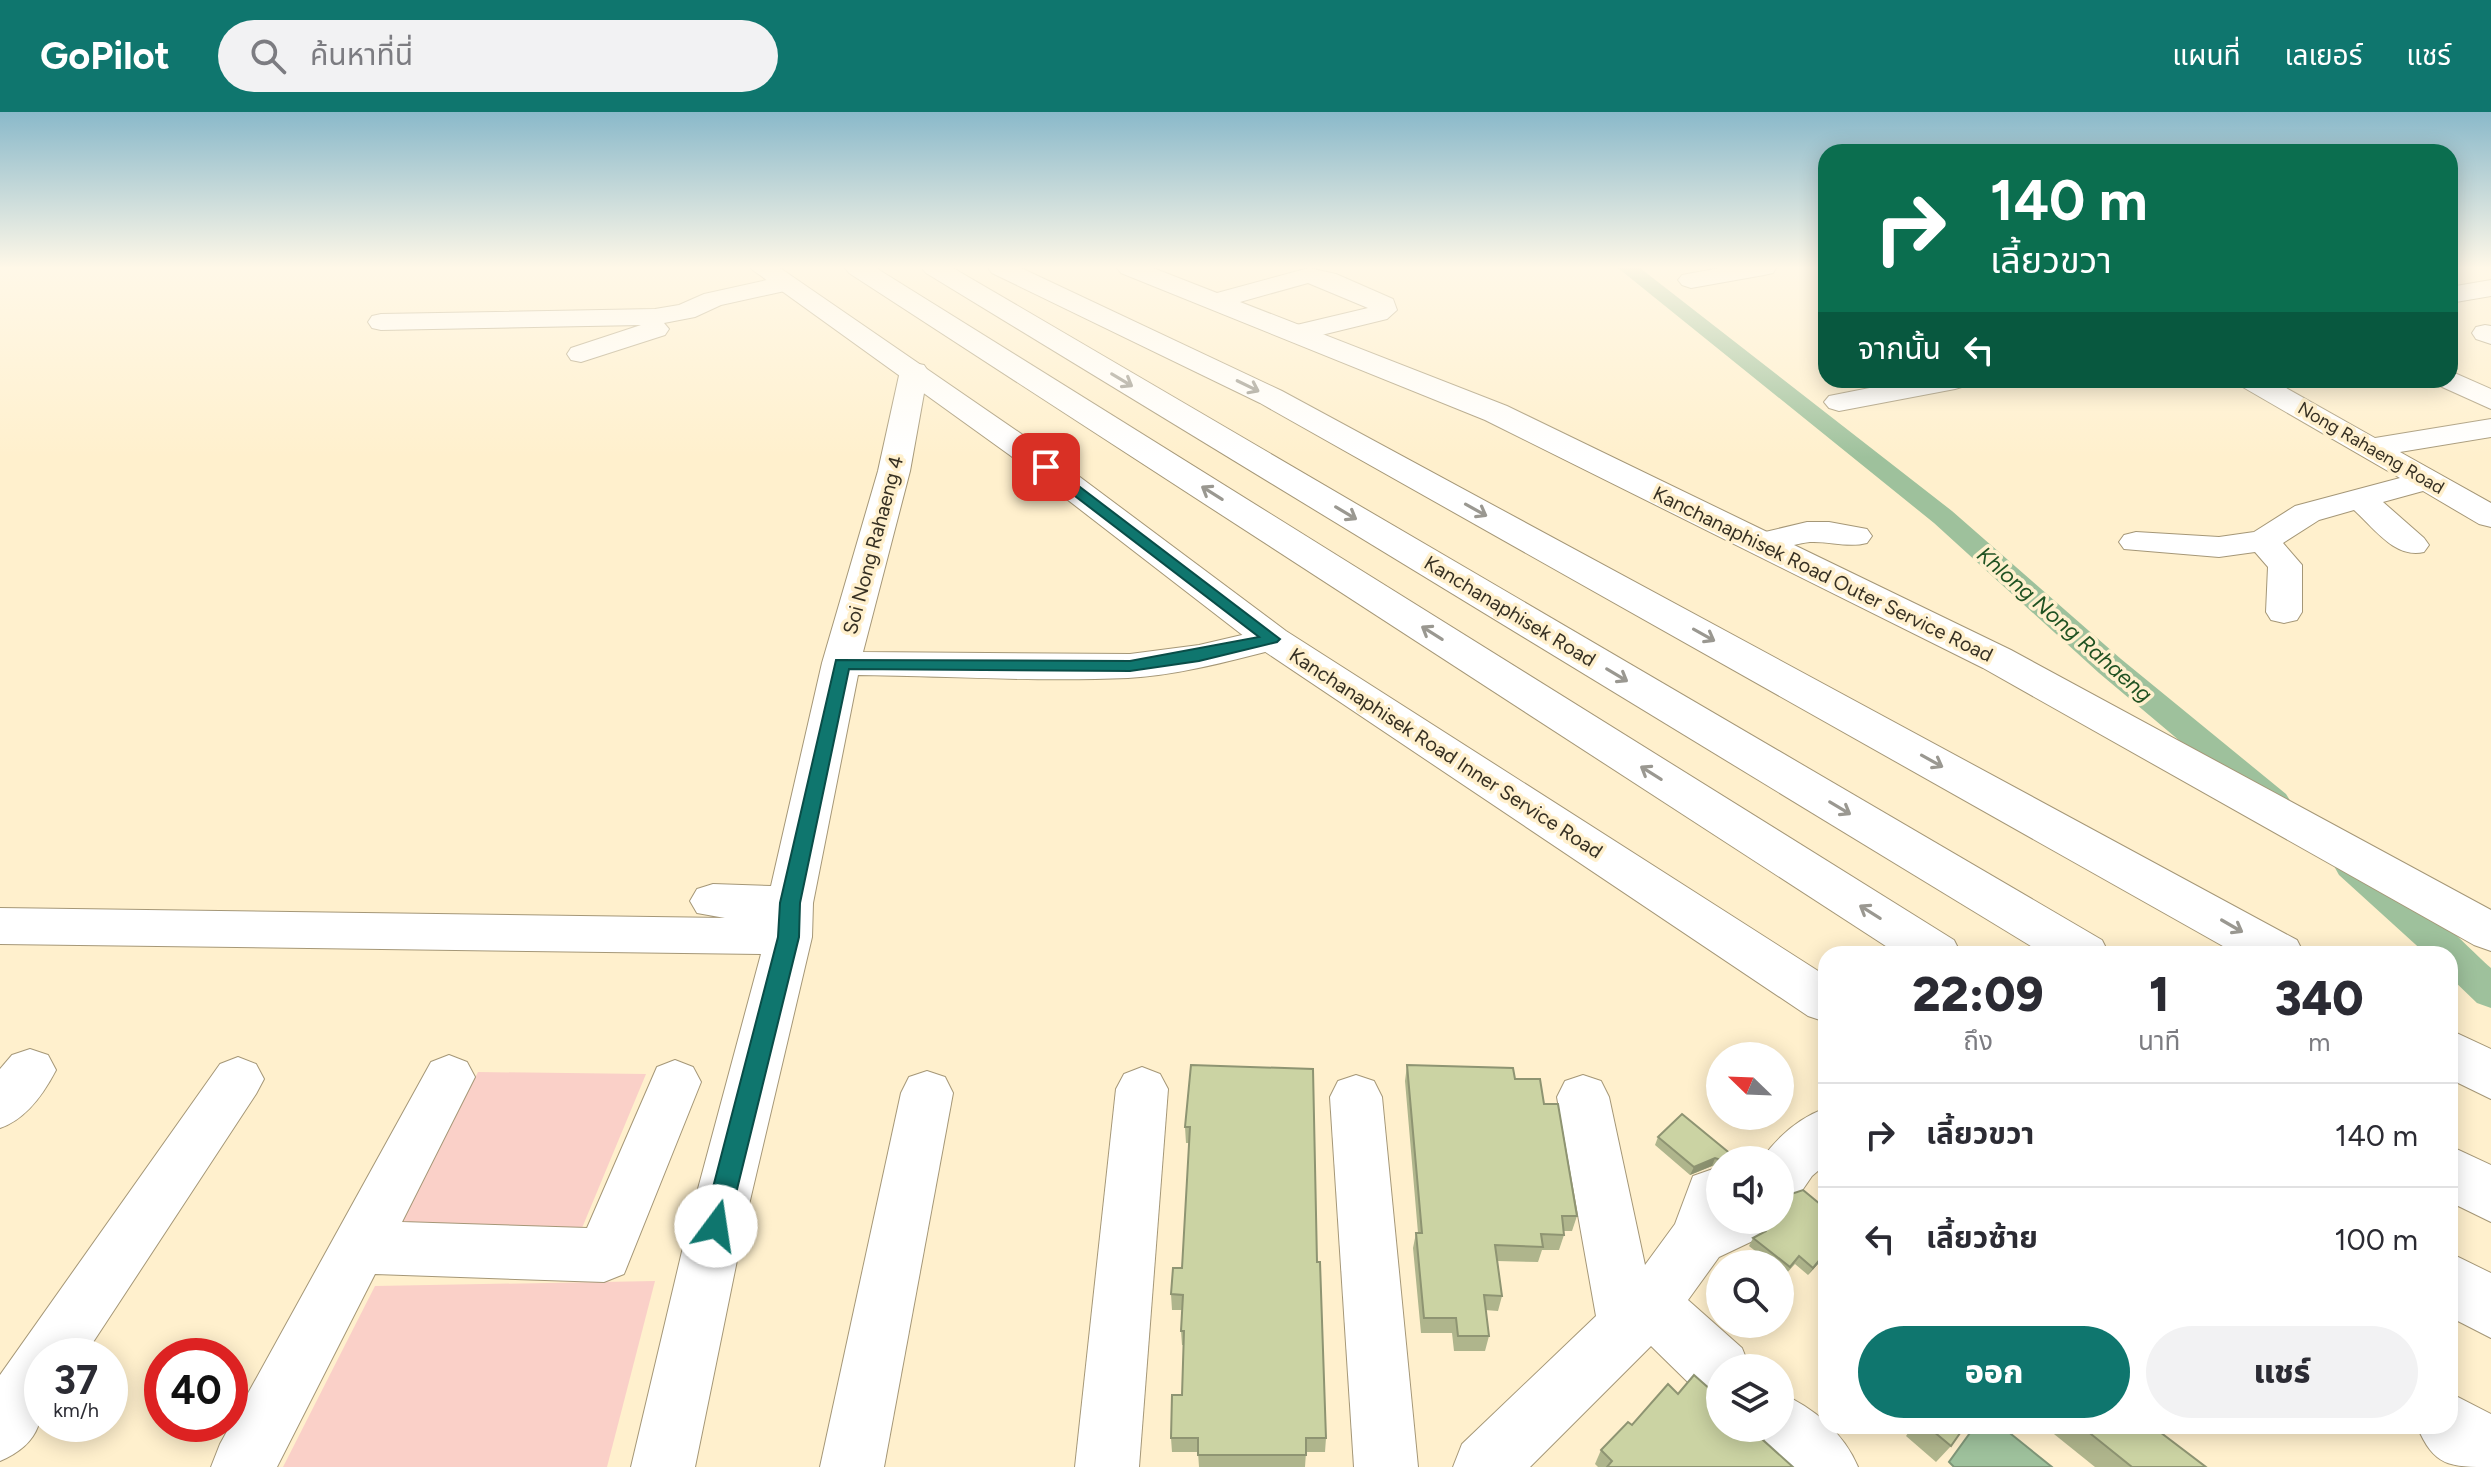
<!DOCTYPE html>
<html lang="th">
<head>
<meta charset="utf-8">
<style>
	body { margin:0; font-family:Figtree,"Noto Sans Thai",sans-serif; background:#f2f2f3; color:#2b2b33; height:100vh; display:flex; flex-direction:column; font-size:30px; white-space:nowrap }
	* { box-sizing:border-box; margin:0 }
	p { font-size:26px; color:#7c7c81 }
	.icon { flex:none; width:44px; height:44px; fill:none; stroke:currentColor; stroke-width:2; stroke-linecap:round; stroke-linejoin:round }
	.map { position:relative; flex:1; overflow:hidden }
	.panel { position:absolute; left:1818px; top:834px; width:640px; height:488px; display:flex; flex-direction:column; background:#fff; border-radius:24px; box-shadow:0 4px 20px #0003 }
	.panel>* { flex:none }
	.banner { position:absolute; left:1818px; top:32px; width:640px; height:244px; border-radius:24px; box-shadow:0 4px 20px #0003; background:#0b6e4f; color:#fff; overflow:hidden }
	.needle { width:52px; rotate:293deg }
	.buttons { position:absolute; left:1706px; top:930px; display:grid; gap:16px }
	.buttons a { display:grid; place-items:center; width:88px; height:88px; border-radius:50%; background:#fff; box-shadow:0 4px 20px #0003; font-size:40px }
	.speed { position:absolute; left:24px; top:1226px; display:flex; gap:16px; font-size:40px; font-weight:700; text-align:center }
	.speed>* { display:grid; place-content:center; width:104px; height:104px; border-radius:50%; background:#fff; box-shadow:0 4px 20px #0003; line-height:1 }
	.speed small { font-size:20px; font-weight:400 }
	.speed .limit { border:12px solid #d22; background:#fff; color:#111 }
	.pin { position:absolute; display:grid; place-items:center; width:68px; height:68px; color:#fff; margin:-34px; border-radius:16px; box-shadow:0 4px 12px #0006 }
	.me { position:absolute; width:88px; margin:-44px; rotate:14deg; stroke-linejoin:round; filter:drop-shadow(0 0 6px #0008) }
	.turn { display:flex; align-items:center; gap:28px; height:168px; padding:0 40px; font-size:36px }
	.turn .icon { width:104px; height:104px; stroke-width:2.5 }
	.turn b { display:block; font-size:56px; line-height:68px }
	.then { display:flex; align-items:center; height:76px; padding:0 40px; background:#0003; gap:16px; font-size:30px }
	.eta { display:flex; justify-content:space-evenly; align-items:center; height:136px; text-align:center }
	.eta b { font-size:48px; font-weight:800; line-height:56px }
	.primary-button { display:flex; gap:16px; margin-top:auto; padding:16px 40px }
	.primary-button a { flex:1; height:92px; border-radius:48px; background:#0f766e; color:#fff; font-size:32px; font-weight:800; line-height:92px; text-align:center }
	.primary-button a+a { background:#f2f2f3; color:#2b2b33 }
	ul { padding:0; list-style:none }
	li { display:flex; align-items:center; gap:24px; height:104px; padding:0 40px; border-top:2px solid #e1e1e2 }
	li div { flex:1 }
	li b { display:block; font-size:30px }
	li em { font-style:normal }
	header { display:flex; align-items:center; gap:48px; box-sizing:border-box; height:112px; padding:0 40px; background:#0f766e; color:#fff }
	header strong { font-size:38px }
	nav { display:flex; gap:44px; margin-inline-start:auto; font-size:28px }
	.search { width:560px; height:72px; background:#f2f2f3; display:flex; align-items:center; gap:20px; box-sizing:border-box; padding:0 28px; border-radius:44px; color:#7c7c81; font-size:30px }
	.map>svg:first-child { display:block }
	.green { fill:#fad0c8 }
	.water { fill:#9ec19c; stroke:#7f9678; stroke-width:2 }
	.lines { fill:none; stroke-linecap:round; stroke-linejoin:round }
	.canal { fill:#9ec19c; fill-rule:evenodd }
	.minor-casing { stroke:#a59777; stroke-width:2 }
	.major-casing { stroke:#a59777; stroke-width:2 }
	.highway-casing { stroke:#a59777; stroke-width:2 }
	.minor { fill:#fff; fill-rule:evenodd }
	.major { fill:#fff; fill-rule:evenodd }
	.highway { fill:#fff; fill-rule:evenodd }
	.wall { fill:#afb58c }
	.shaded-wall { fill:#8e9472 }
	.building { fill:#cbd3a3; stroke:#8e9472; stroke-width:2 }
	.oneway { stroke:#9a9891 }
	.route { fill:#0f766e; stroke:#0a4d48; stroke-width:2 }
	.labels { text-anchor:middle; stroke-width:7; stroke-linejoin:round; paint-order:stroke }
	.far-street-label { font-size:18px; fill:#363023; stroke:#fff0cd }
	.street-label { font-size:20px; fill:#363023; stroke:#fff0cd }
	.water-label { font-size:22px; font-style:italic; fill:#205222; stroke:#fff0cd }
</style>
</head>
<body>
<header>
<strong>GoPilot</strong>
<div class="search"><svg class="icon" aria-label="search" viewBox="0 0 24 24"><circle cx="10" cy="10" r="6"/><path d="M15 15l6 6"/></svg>ค้นหาที่นี่</div>
<nav><a>แผนที่</a><a>เลเยอร์</a><a>แชร์</a></nav>
</header>
<div class="map">
<svg width="2491" height="1355" viewBox="0 0 2491 1355">
	<rect width="100%" height="100%" fill="#fff0cd"/>
	<g class="green">
		<path d="M478,960L646,962L582,1116L399,1112Z"/>
		<path d="M655,1169L607,1355H283L375,1174Z"/>
	</g>
	<path class="water" d="M1975,1314H2001L2052,1355H1954L1949,1350Z"/>
	<g class="lines">
		<g class="canal">
			<path d="M1618,156H1640L1952,399L2121,547L2286,682L2291,690L2286,698L2274,702L2262,698L2099,561L1934,411Z"/>
			<path d="M2352,741C2388,752 2460,828 2491,856V896L2477,891L2450,865V842H2426L2339,763L2334,754L2339,745Z"/>
		</g>
		<g class="minor-casing">
			<g id="minor">
				<path d="M1309,156L1336,162L1393,187L1397,198L1387,207L1297,229L1288,227L1284,221L1288,215L1368,196L1308,171L1215,197L1206,194L1202,189L1206,184Z"/>
				<path d="M1720,156H1776L1773,161L1764,163L1691,176L1682,173L1678,168L1682,163Z"/>
				<path d="M785,164L794,167L798,172L794,177L721,193L695,205L664,211L669,217L665,223L581,250L571,248L567,242L571,236L641,213L381,218L372,216L368,210L372,204L381,202L655,197L679,193L704,182Z"/>
				<path d="M2491,168V184L2450,191V175Z"/>
				<path d="M2485,213L2491,214V232L2476,227L2472,221L2476,215Z"/>
				<path d="M914,251L924,253L928,259L910,359L863,540L1130,542L1199,533L1272,516L1285,519L1291,527L1285,535C1234,548 1181,563 1128,566C1039,570 947,564 858,563L813,791L812,825L744,1114L695,1355H631L688,1114L761,842L0,832V796L725,806L697,801L690,789L697,777L713,772L771,774L822,551L878,359L900,259L904,253Z"/>
				<path d="M2450,259L2491,277V297L2440,274L2436,268H2450Z"/>
				<path d="M1910,268H1969L1965,274L1955,277L1839,299L1829,296L1824,290L1829,284Z"/>
				<path d="M2237,268H2272L2375,326L2491,307V325L2400,340L2491,391V415L2479,412L2423,379L2383,390L2424,426L2429,433L2424,440C2395,447 2374,416 2354,398L2319,408L2283,431L2302,453V500L2297,508L2284,511L2271,508L2266,500L2268,455L2255,440L2219,445L2124,437L2119,430L2124,423L2136,420L2219,425L2254,420L2295,394L2400,366L2241,274Z"/>
				<path d="M1807,410H1829L1867,417L1872,424L1867,431C1848,436 1830,429 1810,430C1789,432 1769,443 1748,438L1743,431L1748,424Z"/>
				<path d="M30,937L48,943L56,958C43,983 26,1007 0,1016V957L12,943Z"/>
				<path d="M449,943L467,950L475,965L402,1110L587,1116L657,955L675,948L693,955L701,970L624,1162L604,1170L375,1162L277,1355H211L220,1332L431,950Z"/>
				<path d="M238,945L256,952L264,967L256,982L84,1244H42C42,1292 52,1327 0,1349V1263L220,952Z"/>
				<path d="M1142,955L1160,962L1168,977L1139,1355H1075L1116,977L1124,962Z"/>
				<path d="M927,959L945,965L953,981L884,1355H820L901,981L909,965Z"/>
				<path d="M1356,963L1374,969L1382,985L1418,1355H1354L1330,985L1338,969Z"/>
				<path d="M1583,963L1601,969L1609,985L1645,1153L1675,1112L1693,1064L1713,1057L1720,1060V1108H1767L1759,1126L1719,1145L1688,1188L1742,1236L1750,1256H1720V1288L1698,1280L1651,1234L1530,1355H1453L1462,1332L1596,1204L1557,985L1565,969Z"/>
				<path d="M1826,996V1052L1812,1064L1799,1083L1780,1090V1048H1761C1778,1024 1799,1006 1826,996Z"/>
				<path d="M1780,1281C1814,1296 1844,1321 1858,1355H1779L1758,1335L1750,1316H1780Z"/>
			</g>
		</g>
		<g class="major-casing">
			<g id="major">
				<path d="M750,156H780L1033,330L1286,519L1826,864V910L1808,904L1258,535L1011,344Z"/>
				<path d="M1117,156H1153L1507,294L2011,538L2491,798V839L2474,833L1983,556L1485,308L1121,161Z"/>
				<path d="M2450,1281L2491,1302V1355C2450,1355 2434,1355 2417,1314H2450Z"/>
			</g>
		</g>
		<g class="highway-casing">
			<g id="highway">
				<path d="M845,156H876L1954,828L1961,842H1898L849,161Z"/>
				<path d="M922,156H953L2102,828L2109,842H2044L926,161Z"/>
				<path d="M988,156H1021L1282,279L2297,828L2304,842H2237L1260,291L992,161Z"/>
				<path d="M2450,918L2491,937V987L2450,967Z"/>
				<path d="M2450,1034L2491,1053V1110L2450,1090Z"/>
				<path d="M2450,1141L2491,1161V1226L2450,1205Z"/>
			</g>
		</g>
		<use href="#minor" class="minor"/>
		<use href="#major" class="major"/>
		<use href="#highway" class="highway"/>
	</g>
	<g class="wall">
		<path d="M1191,953L1317,1150L1326,1326L1325,1340H1306L1305,1355H1199L1198,1340H1172L1171,1326L1182,1283L1184,1233H1182L1181,1219L1183,1198H1172L1171,1182L1182,1156L1189,1031H1186L1185,1015Z"/>
		<path d="M1407,953L1515,967L1544,992L1577,1104L1572,1119H1564V1123L1559,1138H1542L1538,1150L1497,1149L1502,1184L1498,1199L1485,1198L1489,1224L1485,1239H1454L1452,1221H1421L1413,1136L1416,1121H1418L1405,969Z"/>
		<path d="M1658,1025L1720,1048V1057L1712,1054L1690,1063L1655,1033Z"/>
		<path d="M1782,1085L1826,1097V1143L1808,1163L1795,1152L1785,1163L1780,1159V1152H1772L1749,1134L1753,1126L1765,1120L1770,1108H1780Z"/>
		<path d="M1678,1282L1763,1329L1793,1355H1598L1595,1352L1601,1338L1632,1313Z"/>
		<path d="M1913,1314H1965L1951,1334L1936,1350L1906,1324Z"/>
		<path d="M2044,1314H2152L2206,1355H2095Z"/>
	</g>
	<g class="shaded-wall">
		<path d="M1715,1046L1712,1054L1690,1063L1694,1055Z"/>
		<path d="M1826,1140V1143L1808,1163L1813,1156Z"/>
	</g>
	<g class="building">
		<path d="M1191,953L1313,957L1317,1150H1320L1326,1326H1306V1343H1198V1326H1171L1172,1283H1182L1184,1219H1181L1183,1183L1171,1182L1173,1156H1182L1190,1015H1185Z"/>
		<path d="M1407,953L1513,956L1515,967H1540L1544,992H1558L1577,1104H1562L1564,1123L1541,1122L1543,1135L1495,1133L1502,1184L1484,1183L1489,1224H1458L1456,1206H1424L1416,1121H1422Z"/>
		<path d="M1682,1002L1738,1048H1721L1715,1046L1694,1055L1658,1025Z"/>
		<path d="M1803,1078L1826,1097V1140L1813,1156L1799,1144L1790,1155L1753,1126L1766,1119L1770,1108H1780V1083L1782,1085Z"/>
		<path d="M1694,1263L1720,1286V1316H1762L1766,1324L1763,1328L1793,1355H1607L1612,1349L1601,1338L1628,1310L1632,1313L1668,1272L1678,1282Z"/>
		<path d="M1927,1314H1965L1951,1334Z"/>
		<path d="M2081,1314H2152L2206,1355H2132Z"/>
	</g>
	<defs><path id="oneway-shaft" d="M-6 0H5M1.5-3L5.5 0L1.5 3" fill="none" stroke-width="1.6" stroke-linecap="round" stroke-linejoin="round" transform="scale(2)"/></defs>
	<g class="oneway">
		<use href="#oneway-shaft" transform="translate(1122 268) rotate(31)"/>
		<use href="#oneway-shaft" transform="translate(1248 274) rotate(26)"/>
		<use href="#oneway-shaft" transform="translate(1212 381) rotate(-148)"/>
		<use href="#oneway-shaft" transform="translate(1476 398) rotate(29)"/>
		<use href="#oneway-shaft" transform="translate(1346 401) rotate(31)"/>
		<use href="#oneway-shaft" transform="translate(1432 521) rotate(-148)"/>
		<use href="#oneway-shaft" transform="translate(1704 523) rotate(29)"/>
		<use href="#oneway-shaft" transform="translate(1617 563) rotate(31)"/>
		<use href="#oneway-shaft" transform="translate(1932 649) rotate(29)"/>
		<use href="#oneway-shaft" transform="translate(1651 661) rotate(-148)"/>
		<use href="#oneway-shaft" transform="translate(1840 696) rotate(31)"/>
		<use href="#oneway-shaft" transform="translate(1870 800) rotate(-148)"/>
		<use href="#oneway-shaft" transform="translate(2232 814) rotate(30)"/>
	</g>
	<linearGradient id="sky" x2="0" y2="1"><stop stop-color="#8ab9ca"/><stop offset="0.45" stop-color="#fff8e8"/><stop offset="1" stop-color="#fff8e8" stop-opacity="0"/></linearGradient>
	<rect width="2491" height="346" fill="url(#sky)"/>
	<path class="route" d="M1041,353H1051L1280,527L1277,530L1199,549L1130,559L849,557L800,791L799,825L728,1114L724,1122L716,1125L707,1122L703,1114L778,825L780,791L836,548L1130,549L1259,525L1041,358Z"/>
	<g class="labels">
		<g class="far-street-label">
			<text transform="translate(2371 336) rotate(30)" y="6">Nong Rahaeng Road</text>
		</g>
		<g class="street-label">
			<text transform="translate(873 433) rotate(-75)" y="7">Soi Nong Rahaeng 4</text>
			<text transform="translate(1823 462) rotate(26)" y="7">Kanchanaphisek Road Outer Service Road</text>
			<text transform="translate(1510 499) rotate(31)" y="7">Kanchanaphisek Road</text>
			<text transform="translate(1446 641) rotate(33)" y="7">Kanchanaphisek Road Inner Service Road</text>
		</g>
		<g class="water-label">
			<text transform="translate(2065 512) rotate(41)" y="8">Khlong Nong Rahaeng</text>
		</g>
	</g>
</svg>
<div class="buttons">
<a><svg class="needle" viewBox="-14 -14 28 28"><path d="M0-13l5 13h-10z" fill="#e53935"/><path d="M0 13l5-13h-10z" fill="#7c7c81"/></svg></a>
<a><svg class="icon" aria-label="sound" viewBox="0 0 24 24"><path d="M4 9h4l5-4v14l-5-4H4zM17 9q2 3 0 6"/></svg></a>
<a><svg class="icon" aria-label="search" viewBox="0 0 24 24"><circle cx="10" cy="10" r="6"/><path d="M15 15l6 6"/></svg></a>
<a><svg class="icon" aria-label="layers" viewBox="0 0 24 24"><path d="M12 4l9 5-9 5-9-5zM3 14l9 5 9-5"/></svg></a>
</div>
<div class="speed"><div>37<small>km/h</small></div><div class="limit">40</div></div>
<div class="pin" style="left:1046px;top:355px;background:#d93025"><svg class="icon" aria-label="arrive" viewBox="0 0 24 24"><path d="M6 21V4h12l-3 4 3 4H6"/></svg></div>
<svg class="me" style="left:716px;top:1114px" viewBox="-20 -20 40 40"><circle r="19" fill="#fff"/><path d="M0-13L10 11 0 6-10 11z" fill="#0f766e"/></svg>
<div class="banner">
<div class="turn"><svg class="icon" aria-label="right" viewBox="0 0 24 24"><path d="M7 20v-9h11M14 6l5 5-5 5"/></svg><div><b>140 m</b>เลี้ยวขวา</div></div>
<div class="then">จากนั้น<svg class="icon" aria-label="left" viewBox="0 0 24 24"><path d="M17 20v-9H6M10 6l-5 5 5 5"/></svg></div>
</div>
<section class="panel">
<div class="eta">
<div><b>22:09</b><p>ถึง</p></div>
<div><b>1</b><p>นาที</p></div>
<div><b>340</b><p>m</p></div>
</div>
<ul>
<li><svg class="icon" aria-label="right" viewBox="0 0 24 24"><path d="M7 20v-9h11M14 6l5 5-5 5"/></svg><div><b>เลี้ยวขวา</b></div><em>140 m</em></li>
<li><svg class="icon" aria-label="left" viewBox="0 0 24 24"><path d="M17 20v-9H6M10 6l-5 5 5 5"/></svg><div><b>เลี้ยวซ้าย</b></div><em>100 m</em></li>
</ul>
<div class="primary-button"><a>ออก</a><a>แชร์</a></div>
</section>
</div>
</body>
</html>
